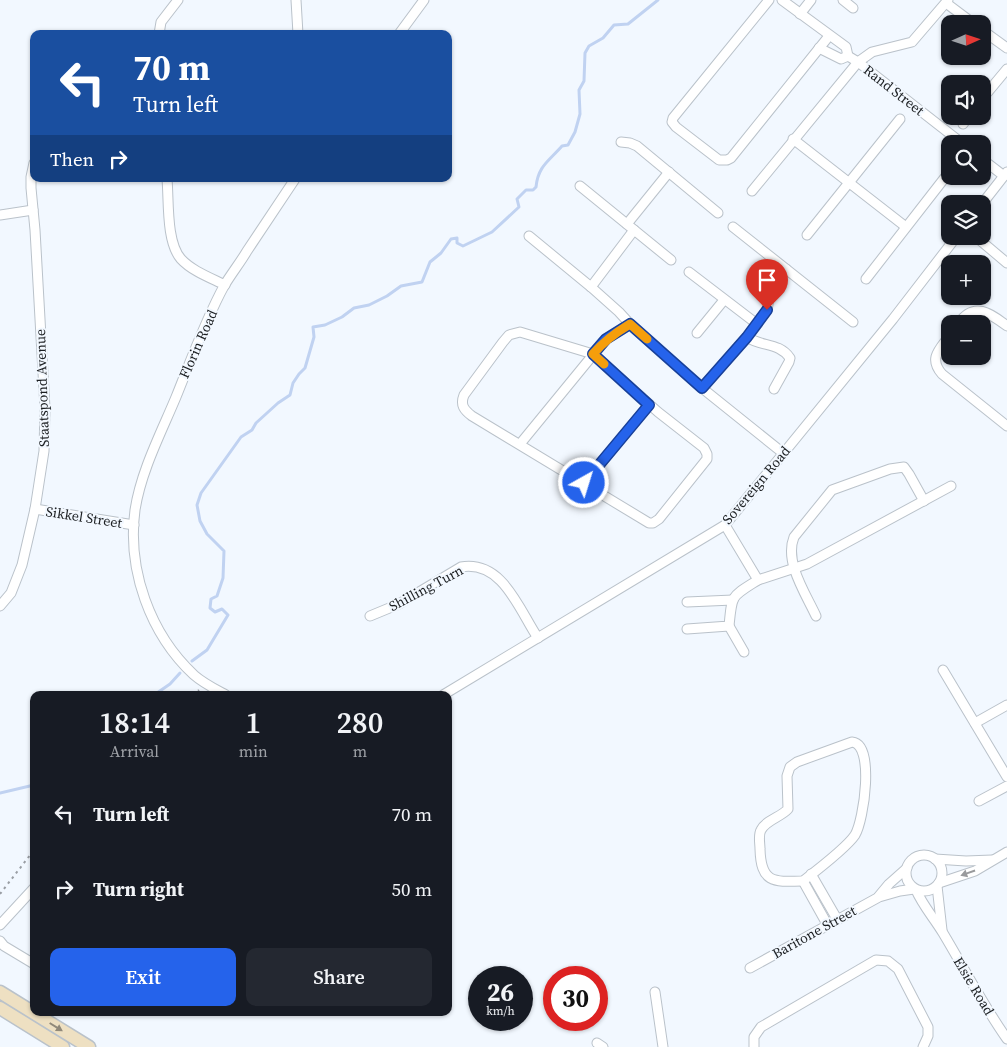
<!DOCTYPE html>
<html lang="en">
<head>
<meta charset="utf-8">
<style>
	body { margin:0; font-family:"Source Serif 4",serif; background:#242831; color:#f1f3f6; height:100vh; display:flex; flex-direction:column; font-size:19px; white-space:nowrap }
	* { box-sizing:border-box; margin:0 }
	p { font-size:16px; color:#9ea1a6 }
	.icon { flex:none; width:28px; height:28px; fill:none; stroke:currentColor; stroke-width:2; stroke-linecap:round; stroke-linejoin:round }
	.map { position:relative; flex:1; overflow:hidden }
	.details { position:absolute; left:30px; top:691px; width:422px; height:325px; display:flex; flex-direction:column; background:#171b24; border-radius:10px; box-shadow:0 1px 4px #0004 }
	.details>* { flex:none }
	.banner { position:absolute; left:30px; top:30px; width:422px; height:152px; border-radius:10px; box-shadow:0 1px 4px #0004; background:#1a4fa0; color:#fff; overflow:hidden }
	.needle { width:32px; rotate:87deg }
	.buttons { position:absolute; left:941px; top:15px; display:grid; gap:10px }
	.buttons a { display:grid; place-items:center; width:50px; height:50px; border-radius:10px; background:#171b24; box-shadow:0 1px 4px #0004; font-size:25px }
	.speed { position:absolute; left:468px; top:966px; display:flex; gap:10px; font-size:25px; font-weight:700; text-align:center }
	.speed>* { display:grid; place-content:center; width:65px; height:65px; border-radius:50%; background:#171b24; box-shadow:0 1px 4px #0004; line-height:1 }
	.speed small { font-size:12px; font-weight:400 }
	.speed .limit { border:8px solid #d22; background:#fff; color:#111 }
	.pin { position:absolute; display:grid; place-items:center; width:42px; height:42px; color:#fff; margin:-51px -21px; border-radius:50% 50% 50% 0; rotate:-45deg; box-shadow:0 0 5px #0007 }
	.pin .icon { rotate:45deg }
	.me { position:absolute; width:55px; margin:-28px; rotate:39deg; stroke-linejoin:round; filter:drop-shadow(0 0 4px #0008) }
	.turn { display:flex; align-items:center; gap:18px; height:105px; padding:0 20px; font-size:22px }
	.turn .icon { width:65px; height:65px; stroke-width:2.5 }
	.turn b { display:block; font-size:35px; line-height:42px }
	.then { display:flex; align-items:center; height:48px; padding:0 20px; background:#0003; gap:10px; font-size:19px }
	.eta { display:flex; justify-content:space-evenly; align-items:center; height:85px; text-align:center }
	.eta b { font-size:30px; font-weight:600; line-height:35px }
	.primary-button { display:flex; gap:10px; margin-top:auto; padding:10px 20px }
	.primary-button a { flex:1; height:58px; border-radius:10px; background:#2563eb; color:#fff; font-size:20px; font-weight:600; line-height:58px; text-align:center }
	.primary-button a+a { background:#242831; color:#f1f3f6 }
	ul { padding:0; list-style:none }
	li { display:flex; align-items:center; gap:15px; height:75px; padding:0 20px }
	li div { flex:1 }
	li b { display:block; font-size:19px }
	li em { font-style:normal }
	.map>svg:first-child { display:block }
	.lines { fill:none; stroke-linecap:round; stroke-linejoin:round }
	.stream { stroke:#c0d2f1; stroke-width:3 }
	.minor-casing { stroke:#bac2ca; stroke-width:11 }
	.secondary-casing { stroke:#bac2ca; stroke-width:15 }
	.path { stroke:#9a9ea4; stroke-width:2; stroke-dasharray:2.5 4; stroke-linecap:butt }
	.minor { stroke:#fff; stroke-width:9 }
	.secondary { stroke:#eee0c2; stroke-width:12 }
	.oneway { fill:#999a9c }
	.oneway2 { fill:#90897a }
	.route-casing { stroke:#184099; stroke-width:12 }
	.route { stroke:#2563eb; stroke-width:9 }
	.slow { stroke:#f59e0b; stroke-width:9 }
	.labels { text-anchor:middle; stroke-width:4; stroke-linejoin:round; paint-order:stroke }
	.street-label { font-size:14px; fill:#1c1f22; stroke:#f2f8ff }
</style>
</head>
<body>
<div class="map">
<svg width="1007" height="1047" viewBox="0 0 1007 1047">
	<rect width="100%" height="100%" fill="#f2f8ff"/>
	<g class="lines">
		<g class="stream">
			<path d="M192,661L207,650L228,615L222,609L215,612L210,608L211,599L217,596L223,578L224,551L207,534L200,521L197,505L201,493L241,437L252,430L256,423L278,403L290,395L293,383L299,374L305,368L314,337L313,327L325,325L342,317L354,308L369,305L387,296L401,286L422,282L430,262L441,253L451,239L457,238V243L463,246L492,232L519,207L517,199L526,190H533L536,187C538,166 549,161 562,146L568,145L575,132L580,114L579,90L584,81L585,53L589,46L603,38L614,25L628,24L658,0"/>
			<path d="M154,695L170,684L180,673"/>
			<path d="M0,793L34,785"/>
		</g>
		<g class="minor-casing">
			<g id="minor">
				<path d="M296,0L298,34"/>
				<path d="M769,0L673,118L672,122L676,127L719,160H727L731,158L829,36"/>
				<path d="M782,0L846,47L848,56"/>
				<path d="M843,0L853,8"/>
				<path d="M946,3L974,24"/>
				<path d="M800,14L811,0"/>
				<path d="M982,30L1007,48"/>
				<path d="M159,34L161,22L178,0"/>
				<path d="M399,34L424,0"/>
				<path d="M819,48L841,59L848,56"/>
				<path d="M848,56L858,62L963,144"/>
				<path d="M982,99L1007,69"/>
				<path d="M963,124L969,116"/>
				<path d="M793,139L906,227"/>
				<path d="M621,142L630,143L637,146L718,213"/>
				<path d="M982,159L1004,176"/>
				<path d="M167,179C169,201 166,242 181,259C192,271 211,278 225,285"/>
				<path d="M580,186L671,260"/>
				<path d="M752,191L858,62L872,52L912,42L948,0"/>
				<path d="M982,204L1007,172"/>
				<path d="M0,215L33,210"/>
				<path d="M627,224L669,172"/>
				<path d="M733,227L853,322"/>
				<path d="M807,235L900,119"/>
				<path d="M529,236L591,287L619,312L630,324L702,388L783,453"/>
				<path d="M975,236L1007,263"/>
				<path d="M689,272L757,324"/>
				<path d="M866,279L950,171"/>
				<path d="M591,287L634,230"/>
				<path d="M958,324C974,301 990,313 1007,326"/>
				<path d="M520,332L593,354L658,412L704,448L707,454V459L659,519L653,523H649L472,416C464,410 460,405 464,395L503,342L509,335Z"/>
				<path d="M697,333L724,300"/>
				<path d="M950,335C940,349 928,358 942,374L1007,426"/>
				<path d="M747,337C761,347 779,342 790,358L789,362L774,389"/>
				<path d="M702,388L747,337L767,310L770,294L786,269"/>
				<path d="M520,444L606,339L630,324"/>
				<path d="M584,483L649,405"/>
				<path d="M35,509L134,525"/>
				<path d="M725,525L758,580L807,564L951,486"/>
				<path d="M687,602L733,600"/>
				<path d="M0,606L11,593L22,565L35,509L44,451L45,408L35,230L31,188V177L34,163"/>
				<path d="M370,616L399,604L461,567C503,560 519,610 538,638"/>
				<path d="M816,616C806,594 784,562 794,537L832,490L890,469L904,467L909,474L924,501"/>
				<path d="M729,626L744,652"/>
				<path d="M687,629L729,626C732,594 731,597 758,580"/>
				<path d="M943,670L1007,777"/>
				<path d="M226,695C215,689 203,683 194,675C150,634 127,570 135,510C141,471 161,433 176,397C191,360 205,321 224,286C231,274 240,263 247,251C263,227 279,203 295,179"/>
				<path d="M443,695L725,525L893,319L957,236"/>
				<path d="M975,723L1007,705"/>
				<path d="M852,742C875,744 864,820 855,835C847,847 816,871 803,881C773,882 761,883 760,849C760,843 758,835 761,830C766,820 781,817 788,809L787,776L790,767L797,762Z"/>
				<path d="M979,801L1007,786"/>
				<circle cx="924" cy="873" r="18"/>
				<path d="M935,859L966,861L992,860"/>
				<path d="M811,874L837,919"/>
				<path d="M803,881L827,924"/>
				<path d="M939,883L975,871L1007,852"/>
				<path d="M937,886L942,930"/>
				<path d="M916,890C923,906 934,918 943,933C964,968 983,1005 1007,1039"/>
				<path d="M879,896L889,884L907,868"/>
				<path d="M0,925L34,888"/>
				<path d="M0,941L4,946L34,964"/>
				<path d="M750,968L879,897L900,891L914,889"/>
				<path d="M655,992L663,1047"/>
				<path d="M597,1043L603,1047"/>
				<path d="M754,1047V1037L761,1027L876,960L888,961L898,969L928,1027V1036L923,1047"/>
			</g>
		</g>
		<g class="secondary-casing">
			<g id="secondary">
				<path d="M0,992L89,1047"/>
				<path d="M0,1008L63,1047"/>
			</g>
		</g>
		<g class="path">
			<path d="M193,695L199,690"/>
			<path d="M0,894L34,850"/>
		</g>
		<use href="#minor" class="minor"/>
		<use href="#secondary" class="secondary"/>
	</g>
	<defs><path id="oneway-solid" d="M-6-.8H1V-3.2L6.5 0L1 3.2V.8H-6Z" transform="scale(1.25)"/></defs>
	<use class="oneway" href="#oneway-solid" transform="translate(968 873) rotate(161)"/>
	<use class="oneway2" href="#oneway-solid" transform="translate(56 1027) rotate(32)"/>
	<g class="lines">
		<g class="route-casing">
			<path id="route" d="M584,483L649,405L593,354L606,339L630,324L702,388L747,337L767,310"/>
		</g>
		<use href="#route" class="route"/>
		<path class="slow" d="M604,364L593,354C604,341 615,333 630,324L647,339"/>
	</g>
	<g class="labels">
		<g class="street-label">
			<text transform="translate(894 90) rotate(38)" y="5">Rand Street</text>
			<text transform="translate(198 344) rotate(-66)" y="5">Florin Road</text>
			<text transform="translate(42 388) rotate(-92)" y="5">Staatspond Avenue</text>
			<text transform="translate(756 485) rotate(-50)" y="5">Sovereign Road</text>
			<text transform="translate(84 517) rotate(9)" y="5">Sikkel Street</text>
			<text transform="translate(426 588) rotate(-28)" y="5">Shilling Turn</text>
			<text transform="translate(814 932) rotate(-29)" y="5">Baritone Street</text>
			<text transform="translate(974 986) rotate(59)" y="5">Elsie Road</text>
		</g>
	</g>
</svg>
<div class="buttons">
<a><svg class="needle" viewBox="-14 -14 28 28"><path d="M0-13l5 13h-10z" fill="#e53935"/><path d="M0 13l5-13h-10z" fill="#9ea1a6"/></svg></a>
<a><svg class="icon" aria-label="sound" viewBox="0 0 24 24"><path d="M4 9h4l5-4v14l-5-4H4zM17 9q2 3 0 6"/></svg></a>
<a><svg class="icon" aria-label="search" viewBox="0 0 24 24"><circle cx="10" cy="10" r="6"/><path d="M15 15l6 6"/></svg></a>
<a><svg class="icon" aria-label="layers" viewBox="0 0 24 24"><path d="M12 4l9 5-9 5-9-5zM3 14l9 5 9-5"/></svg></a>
<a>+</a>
<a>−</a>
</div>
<div class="speed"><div>26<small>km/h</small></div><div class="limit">30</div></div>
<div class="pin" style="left:767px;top:310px;background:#d93025"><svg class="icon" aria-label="arrive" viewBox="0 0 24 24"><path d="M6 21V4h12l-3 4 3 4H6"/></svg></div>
<svg class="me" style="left:584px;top:483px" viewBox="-20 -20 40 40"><circle r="17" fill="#2563eb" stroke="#fff" stroke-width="3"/><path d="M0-11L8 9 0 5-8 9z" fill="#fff"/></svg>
<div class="banner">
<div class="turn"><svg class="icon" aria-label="left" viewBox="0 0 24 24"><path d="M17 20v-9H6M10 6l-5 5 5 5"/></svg><div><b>70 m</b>Turn left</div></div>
<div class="then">Then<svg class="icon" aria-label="right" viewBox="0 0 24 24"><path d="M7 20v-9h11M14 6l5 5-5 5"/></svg></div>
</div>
<section class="details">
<div class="eta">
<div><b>18:14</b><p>Arrival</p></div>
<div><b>1</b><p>min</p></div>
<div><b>280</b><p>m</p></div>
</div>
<ul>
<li><svg class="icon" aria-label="left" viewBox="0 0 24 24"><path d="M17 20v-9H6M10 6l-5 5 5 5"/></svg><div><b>Turn left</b></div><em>70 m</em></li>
<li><svg class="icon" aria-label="right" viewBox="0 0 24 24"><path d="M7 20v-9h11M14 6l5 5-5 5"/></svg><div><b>Turn right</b></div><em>50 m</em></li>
</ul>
<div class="primary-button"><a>Exit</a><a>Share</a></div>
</section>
</div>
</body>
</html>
